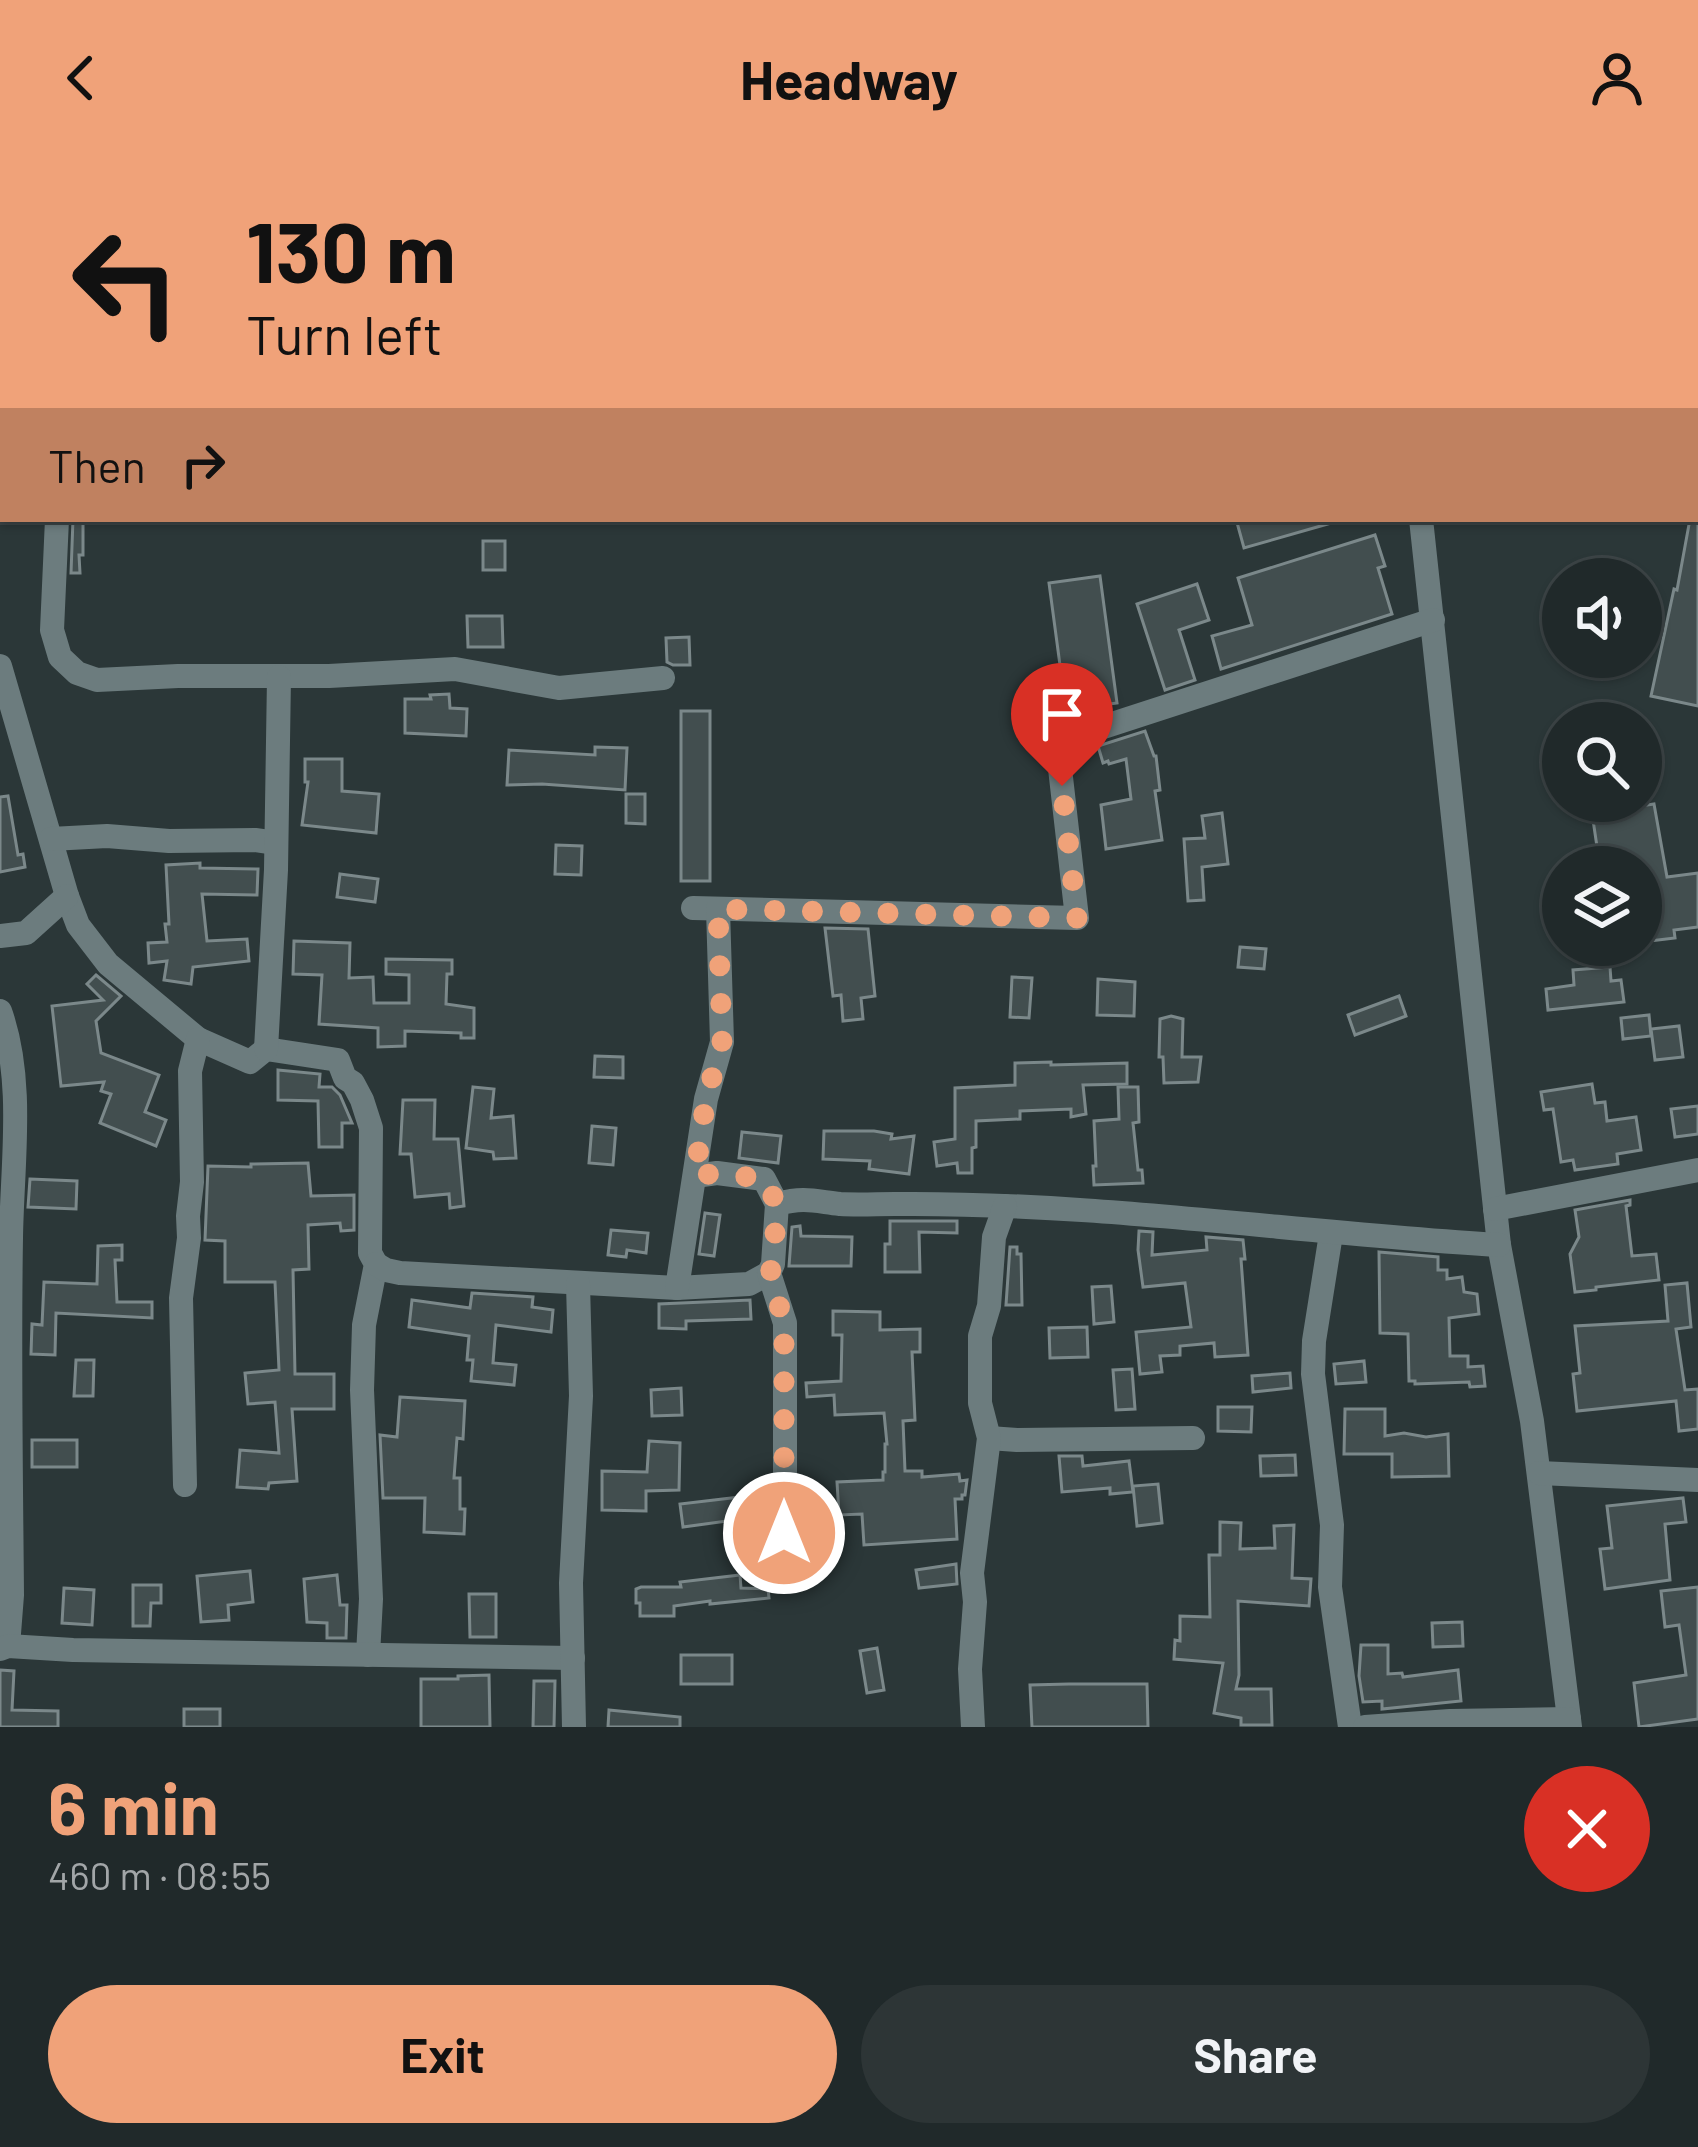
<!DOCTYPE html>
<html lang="en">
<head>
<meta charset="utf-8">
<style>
	body { margin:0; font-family:Barlow,sans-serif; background:#2d3536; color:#f1f3f6; height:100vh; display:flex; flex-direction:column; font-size:45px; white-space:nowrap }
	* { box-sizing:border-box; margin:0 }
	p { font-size:39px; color:#a2a6a8 }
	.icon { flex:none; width:66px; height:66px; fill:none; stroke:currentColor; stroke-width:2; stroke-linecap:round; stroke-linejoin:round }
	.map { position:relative; height:1571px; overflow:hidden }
	.details { display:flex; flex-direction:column; background:#20292a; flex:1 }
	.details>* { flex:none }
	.banner { position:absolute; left:0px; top:0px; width:1698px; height:366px; box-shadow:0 3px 9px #0004,0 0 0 3px #3d4547; background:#f0a279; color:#111; overflow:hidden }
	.buttons { position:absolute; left:1542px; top:402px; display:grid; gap:24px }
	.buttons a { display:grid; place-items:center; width:120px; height:120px; border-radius:50%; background:#20292a; box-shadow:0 3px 9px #0004,0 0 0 3px #3d4547; font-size:60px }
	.pin { position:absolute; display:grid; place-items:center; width:102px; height:102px; color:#fff; margin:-123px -51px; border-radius:50% 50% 50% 0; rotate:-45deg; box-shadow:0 0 12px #0007 }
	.pin .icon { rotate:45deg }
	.me { position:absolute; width:132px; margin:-66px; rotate:0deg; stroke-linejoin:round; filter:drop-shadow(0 0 9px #0008) }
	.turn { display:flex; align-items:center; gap:42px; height:252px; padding:0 48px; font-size:54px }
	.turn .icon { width:156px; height:156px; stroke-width:2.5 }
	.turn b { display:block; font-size:84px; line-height:102px }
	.then { display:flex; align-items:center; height:114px; padding:0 48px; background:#0003; gap:24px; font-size:45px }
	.round { display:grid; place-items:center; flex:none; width:126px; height:126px; border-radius:63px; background:#2d3536 }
	.head { display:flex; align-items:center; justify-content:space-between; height:204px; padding:0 48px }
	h1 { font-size:72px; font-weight:700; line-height:90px; color:#f0a279 }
	.primary-button { display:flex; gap:24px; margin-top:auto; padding:24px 48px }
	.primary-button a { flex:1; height:138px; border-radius:72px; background:#f0a279; color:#111; font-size:48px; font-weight:700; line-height:138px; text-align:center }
	.primary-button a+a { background:#2d3536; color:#f1f3f6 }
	header { display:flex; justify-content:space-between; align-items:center; height:156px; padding:0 48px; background:#f0a279; color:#111; font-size:54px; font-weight:700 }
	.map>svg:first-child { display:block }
	.building { fill:#424e4f; stroke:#7b888a; stroke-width:3 }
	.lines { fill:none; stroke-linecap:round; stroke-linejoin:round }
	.minor { stroke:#6c7c7e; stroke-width:24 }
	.route { stroke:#f0a279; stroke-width:21; stroke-dasharray:0 37.8 }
</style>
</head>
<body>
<header><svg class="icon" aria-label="back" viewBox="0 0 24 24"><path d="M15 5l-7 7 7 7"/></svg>Headway<svg class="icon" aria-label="person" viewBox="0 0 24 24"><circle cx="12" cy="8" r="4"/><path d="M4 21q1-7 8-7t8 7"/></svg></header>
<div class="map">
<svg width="1698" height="1571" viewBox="0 0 1698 1571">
	<rect width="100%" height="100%" fill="#2b3738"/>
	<g class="building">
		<path d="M1695,356H1698V550L1651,540L1674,433L1677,434L1690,363H1695Z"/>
		<path d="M73,363H83V399H79L80,417H71Z"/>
		<path d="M1236,363H1331V367L1244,392Z"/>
		<path d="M1375,379L1385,410L1378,412L1392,458L1221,513L1212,480L1252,469L1238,422Z"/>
		<rect x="483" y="385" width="22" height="29"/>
		<path d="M1100,420L1117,547L1066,554L1049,427Z"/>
		<path d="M1197,428L1209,464L1179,474L1195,524L1165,534L1137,448Z"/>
		<path d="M467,460H502L503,491H468Z"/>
		<path d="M689,481L690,509H673L667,506L666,482Z"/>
		<path d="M449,538L450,552L467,553L466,580L405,577V543H431L430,539Z"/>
		<rect x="681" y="555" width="29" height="170"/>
		<path d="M1145,575L1154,600H1156L1160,634L1155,635L1162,684L1106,693L1101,649L1131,643L1126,603L1109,608L1108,605L1103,607L1098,590Z"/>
		<path d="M595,591L627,592L625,634L542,628L507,629L509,594L595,599Z"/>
		<path d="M305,603H342V635L379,638L376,677L302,669L308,626H305Z"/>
		<path d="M626,638H645V668L626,667Z"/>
		<path d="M8,640L18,699L23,698L25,711L0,716V641Z"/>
		<path d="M1654,648L1667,721L1698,717V771L1674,774L1675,782L1641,786V711H1600L1592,657Z"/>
		<path d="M1222,657L1228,708L1202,711L1204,744L1188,745L1184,683L1205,682L1202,660Z"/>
		<path d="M556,689L582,690L581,719L555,718Z"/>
		<path d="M200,707V712L258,713L257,739L202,738L207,785L247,783L249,805L193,811L191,828L164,824L167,805L149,807L148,787L167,786L165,768H169L166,709Z"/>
		<path d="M340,718L378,723L375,746L337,741Z"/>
		<path d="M825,772L868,773L875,840L861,842L863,863L843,865L841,839L833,840Z"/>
		<path d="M294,785L350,787L349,822L373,821L374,847H409V819L386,818V803L452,804V818H447L446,848L474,852V882H461V877L405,875V890L378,891V872L319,868L322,819L293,818Z"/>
		<path d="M1240,791L1266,793L1264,813L1238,811Z"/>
		<path d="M1610,811L1611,825L1621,824L1624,846L1548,854L1546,833L1574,829L1573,814Z"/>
		<path d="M96,819L121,840L96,865L101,897L159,919L145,956L166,964L156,990L100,967L111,938L101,935L104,926L61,930L52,850L103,844L87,828Z"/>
		<path d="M1012,821L1032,822L1029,862L1010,861Z"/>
		<path d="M1098,823L1135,826L1134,860L1097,859Z"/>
		<path d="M1399,840L1406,860L1355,879L1348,859Z"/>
		<path d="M1649,859L1651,880L1623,883L1621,862Z"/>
		<path d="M1171,860L1183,863L1182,901H1201L1198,926L1164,927L1163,901H1159L1160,863Z"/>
		<path d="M1679,870L1683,901L1655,904L1651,873Z"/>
		<path d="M595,900L623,901V922L594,921Z"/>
		<path d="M1051,906V909L1127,907V928L1083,929L1086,958L1071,961V953L1020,955V963L976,965V991L972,992V1017H958L957,1007L937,1010L934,986L955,983V932L1015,929V907Z"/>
		<path d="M278,914L320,918L319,931H332L340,939L352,967H342V991H319L318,945L278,944Z"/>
		<path d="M1592,928L1595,947L1605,946L1607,965L1636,961L1641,994L1617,998L1618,1008L1575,1014L1573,1004L1561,1006L1553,953L1544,954L1541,936Z"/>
		<path d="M473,931L494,933L491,962L513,960L516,1002L494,1003L493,996L466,992Z"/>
		<path d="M1118,931H1138L1139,966L1133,967L1138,1014H1142L1143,1027L1094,1029L1093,1010H1096L1094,965L1119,963Z"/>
		<path d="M403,944H435L434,983H458L464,1050L450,1052L449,1038L415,1041L411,998H400Z"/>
		<path d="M1698,950V978L1675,981L1671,953Z"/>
		<path d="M592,970L616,972L613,1009L589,1007Z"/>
		<path d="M824,975H874L892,978L891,983L914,980L909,1018L869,1013L870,1005L823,1003Z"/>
		<path d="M742,976L781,980L778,1007L739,1002Z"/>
		<path d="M308,1007L311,1040L354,1039V1074L341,1075L340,1067L308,1069L309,1113L293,1114L295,1218H334V1253H292L297,1325L269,1327L268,1333L237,1331L240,1294L279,1297L275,1246L248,1248L245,1217L279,1214L275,1126H225V1085L205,1084L208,1010L251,1011V1008Z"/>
		<path d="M30,1023L77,1025L76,1053L28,1051Z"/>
		<path d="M1630,1044V1049L1626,1050L1632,1100L1656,1098L1659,1124L1596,1131V1134L1575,1136L1570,1098L1579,1081L1575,1054Z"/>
		<path d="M705,1057L720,1059L714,1100L699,1098Z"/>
		<path d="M890,1065H957V1077L919,1076L920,1116H885V1088H890Z"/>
		<path d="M800,1070L801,1080L852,1081L851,1110H789L792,1071Z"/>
		<path d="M611,1074L648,1077L646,1097L627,1094L626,1101L608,1099Z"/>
		<path d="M1139,1075L1153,1076L1152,1099L1207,1094L1206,1081L1243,1084L1245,1103H1241L1248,1199L1215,1201L1214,1187L1180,1190V1199L1160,1200L1162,1216L1140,1218L1136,1176L1191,1171L1185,1127L1143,1131L1138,1094Z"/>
		<path d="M122,1089V1104H115L117,1146H152V1162L56,1157L55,1199L31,1198L32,1168L42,1169L44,1126L97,1128L98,1090Z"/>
		<path d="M1010,1091H1017V1098H1021L1022,1149H1006Z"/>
		<path d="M1379,1096L1438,1101V1114H1447V1123L1462,1121L1464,1136L1477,1138L1479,1158L1449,1162L1450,1200H1468V1211L1483,1210L1485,1230L1470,1231L1469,1226L1415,1228V1225H1409L1408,1178L1380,1177Z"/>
		<path d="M1687,1127L1691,1171L1676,1173L1685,1234L1698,1233V1273L1679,1275L1676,1245L1577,1255L1573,1218L1580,1217L1575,1170L1668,1165L1665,1129Z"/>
		<path d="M1111,1130L1114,1166L1094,1168L1092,1131Z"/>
		<path d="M472,1137L533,1141L532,1151L553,1154L551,1176L496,1169L493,1207L516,1209L514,1229L471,1225L473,1204H467L469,1180L409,1171L412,1144L470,1152Z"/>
		<path d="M750,1144L751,1163L686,1165V1173L659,1172V1148Z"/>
		<path d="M833,1155L880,1156V1174L920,1173V1196H912L915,1264L903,1265L905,1315H922V1321L959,1318L960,1325L967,1324L965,1339H962V1343H955L957,1383L864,1389L862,1358L839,1359L837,1326L883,1324V1316H885V1288H887L884,1257L835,1259L834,1239L807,1241L806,1227L841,1225L842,1179H833Z"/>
		<path d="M1087,1171L1088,1201L1050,1202L1049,1172Z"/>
		<path d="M76,1204H94L93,1240H74Z"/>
		<path d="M1364,1205L1366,1226L1336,1228L1334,1208Z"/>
		<path d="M1132,1213L1135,1253L1116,1254L1113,1214Z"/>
		<path d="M1290,1217L1291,1232L1253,1236L1252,1220Z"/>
		<path d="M681,1232L682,1259L652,1260L651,1234Z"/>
		<path d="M400,1241L465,1245L463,1283L457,1282L454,1322H460V1353H465L464,1378L424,1376L425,1342H383L380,1279L397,1281Z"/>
		<path d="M1218,1251H1252L1251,1276L1218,1275Z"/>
		<path d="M1345,1253H1385V1280L1404,1277L1426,1281L1448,1278L1449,1320L1392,1321V1298H1344Z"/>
		<rect x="32" y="1284" width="45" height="27"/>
		<path d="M649,1285L680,1287L679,1334L646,1335V1355L602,1354V1315L647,1316Z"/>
		<path d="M1295,1299L1296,1319L1261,1320L1260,1300Z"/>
		<path d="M1059,1300H1082L1083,1310L1129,1305L1133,1336L1110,1338V1332L1062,1336Z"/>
		<path d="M1158,1328L1162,1367L1137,1370L1133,1330Z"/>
		<path d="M740,1341L742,1363L683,1371L680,1348Z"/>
		<path d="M1683,1342L1686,1366L1665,1368L1670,1424L1605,1433L1600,1393L1612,1392L1607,1350Z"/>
		<path d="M1220,1366L1241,1367L1240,1393L1275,1392L1274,1370L1294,1369L1292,1422L1311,1423L1309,1450L1238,1445L1239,1519L1236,1533H1271L1272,1569H1241V1562L1214,1557L1223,1507L1174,1503L1175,1484L1180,1485V1460L1210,1461L1209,1399H1220Z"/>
		<path d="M956,1408L957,1428L919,1432L916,1414Z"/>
		<path d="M250,1415L253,1446L228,1449L229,1464L201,1466L197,1420Z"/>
		<path d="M337,1419L340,1449H347L346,1482H327V1467L307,1466L304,1423Z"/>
		<path d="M740,1419L741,1432L768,1433L769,1442L710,1448V1445L674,1450V1460H640V1447H636V1433L641,1431H681L680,1426Z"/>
		<path d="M133,1429H161V1447H151L150,1470H133Z"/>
		<path d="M1698,1431V1563L1639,1571L1634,1527L1686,1519L1679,1469L1665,1471L1661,1435Z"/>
		<path d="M64,1432L94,1434L92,1469L62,1467Z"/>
		<path d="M469,1438H496V1481H470Z"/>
		<path d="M1462,1466L1463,1490L1433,1491L1432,1467Z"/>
		<path d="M1361,1489H1388V1518L1402,1517L1403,1521L1458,1514L1461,1545L1382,1553V1545L1363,1546L1359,1520Z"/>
		<path d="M877,1492L884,1534L867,1537L860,1495Z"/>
		<rect x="681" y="1499" width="51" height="29"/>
		<path d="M0,1514L14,1515L12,1554L58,1555V1571H0Z"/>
		<path d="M489,1519L490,1571H421V1523H458V1520Z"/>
		<path d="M534,1525H555L554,1571H533Z"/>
		<path d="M1069,1528H1147L1148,1571H1032L1030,1529Z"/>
		<rect x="184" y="1553" width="36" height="18"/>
		<path d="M609,1554L680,1561V1571H608Z"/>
	</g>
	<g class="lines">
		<g class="minor">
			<path d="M21,0L22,3"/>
			<path d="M1376,0L1377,3"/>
			<path d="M57,363L52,474L60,501L77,517L97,524L178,520H329L455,513L559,532L663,522"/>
			<path d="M1421,363L1499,1089L1532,1265L1570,1571"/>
			<path d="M0,510L67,740L78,769L108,808L198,883L250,906L266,893L338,904L345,922L353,927L362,944L371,972L370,1097L376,1108L364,1169L362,1234L371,1443L368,1499"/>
			<path d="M51,683L107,680L169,685L255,684L276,687"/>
			<path d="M693,752L1077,762L1057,586L1433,464"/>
			<path d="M0,780L26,777L67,740"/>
			<path d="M0,855C25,925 12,1008 11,1082C9,1201 11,1320 12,1439L8,1490"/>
			<path d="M266,893L276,714L279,521"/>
			<path d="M695,1020L717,1017L764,1023L777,1048"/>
			<path d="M1495,1053L1698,1014"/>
			<path d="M1331,1078L1314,1185L1313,1218L1332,1369L1330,1431L1350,1571"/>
			<path d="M376,1108L386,1114L400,1117L677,1132L749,1128L769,1117"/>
			<path d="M677,1132L706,943L722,886L718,753"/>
			<path d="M989,1282L1017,1284L1193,1282"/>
			<path d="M1539,1317L1698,1324"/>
			<path d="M185,1329L181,1142L189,1082L188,1060L192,1026L190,915L198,883"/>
			<path d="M785,1377V1167L769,1117L773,1108L777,1048C805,1041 813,1045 840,1048C858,1049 877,1048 895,1048C1097,1046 1297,1077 1499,1089"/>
			<path d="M0,1493L8,1490L73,1494L573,1502"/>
			<path d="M574,1571L571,1427L581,1240L578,1128"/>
			<path d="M973,1571L970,1513L975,1446L972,1417L989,1282L980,1247V1180L989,1150L994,1081L1005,1050"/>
			<path d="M1365,1571L1450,1565L1569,1563"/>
		</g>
	</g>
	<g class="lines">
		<path class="route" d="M784,1377V1167L770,1117L773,1108L777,1048L764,1023L717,1017L695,1020L706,943L722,886L718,753L1077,762L1062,630"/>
	</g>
</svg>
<div class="buttons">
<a><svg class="icon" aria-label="sound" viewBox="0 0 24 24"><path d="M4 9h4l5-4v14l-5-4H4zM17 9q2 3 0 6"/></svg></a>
<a><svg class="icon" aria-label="search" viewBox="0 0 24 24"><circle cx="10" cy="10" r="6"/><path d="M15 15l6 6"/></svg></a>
<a><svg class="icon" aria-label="layers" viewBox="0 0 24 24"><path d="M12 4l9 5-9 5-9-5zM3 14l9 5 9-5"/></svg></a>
</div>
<div class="pin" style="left:1062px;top:630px;background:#d93025"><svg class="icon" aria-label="arrive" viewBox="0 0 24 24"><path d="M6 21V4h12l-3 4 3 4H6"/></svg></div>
<svg class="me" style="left:784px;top:1377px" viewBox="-20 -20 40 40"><circle r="17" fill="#f0a279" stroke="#fff" stroke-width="3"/><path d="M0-11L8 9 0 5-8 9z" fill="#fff"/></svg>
<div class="banner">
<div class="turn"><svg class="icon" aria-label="left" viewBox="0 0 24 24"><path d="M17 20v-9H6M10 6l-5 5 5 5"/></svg><div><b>130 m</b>Turn left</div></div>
<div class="then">Then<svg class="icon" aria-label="right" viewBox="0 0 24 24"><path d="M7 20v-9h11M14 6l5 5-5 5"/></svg></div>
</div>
</div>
<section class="details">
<div class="head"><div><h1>6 min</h1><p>460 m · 08:55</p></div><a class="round" style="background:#d93025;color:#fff"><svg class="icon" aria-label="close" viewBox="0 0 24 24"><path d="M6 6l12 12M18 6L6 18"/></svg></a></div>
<div class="primary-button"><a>Exit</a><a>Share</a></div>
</section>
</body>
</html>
